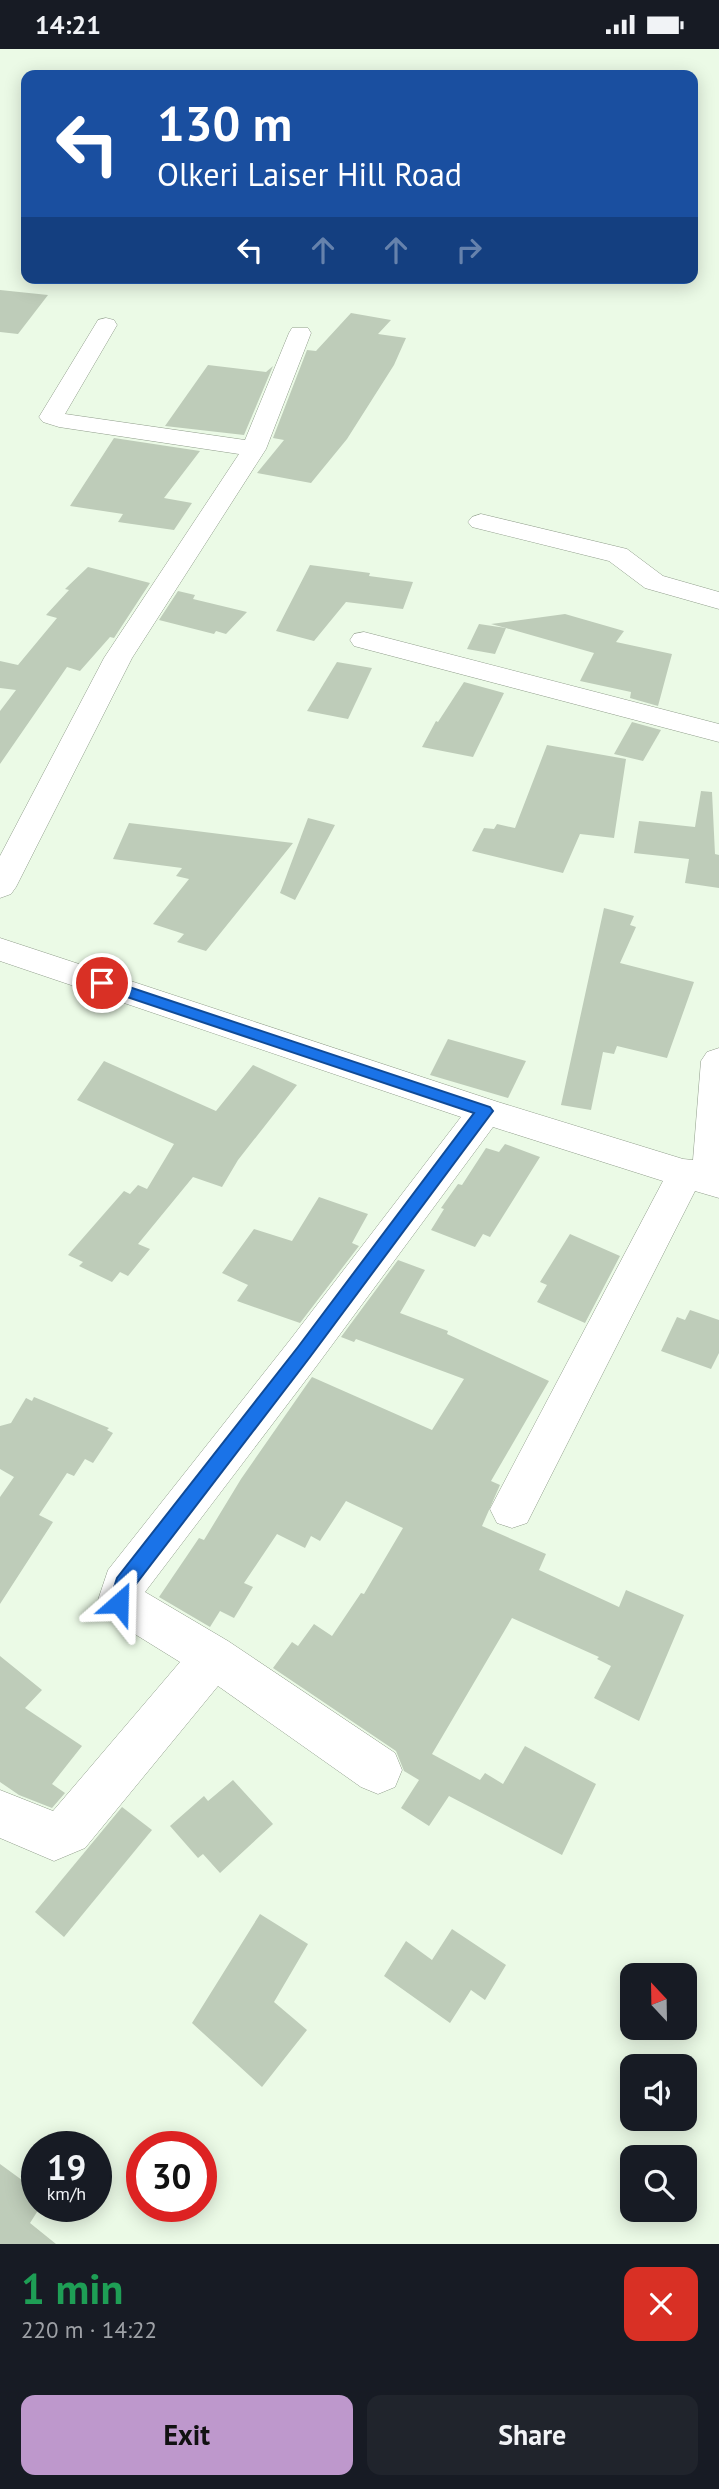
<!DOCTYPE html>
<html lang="en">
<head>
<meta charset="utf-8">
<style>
	body { margin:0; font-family:"PT Sans",sans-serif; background:#20242c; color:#f1f3f6; height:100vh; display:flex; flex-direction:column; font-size:26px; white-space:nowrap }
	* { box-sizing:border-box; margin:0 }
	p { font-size:23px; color:#9ea1a6 }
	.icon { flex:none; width:38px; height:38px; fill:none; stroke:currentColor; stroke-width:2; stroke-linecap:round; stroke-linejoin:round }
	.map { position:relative; height:2195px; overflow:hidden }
	.side { display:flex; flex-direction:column; background:#171b24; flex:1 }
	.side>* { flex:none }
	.top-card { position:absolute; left:21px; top:21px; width:677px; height:214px; border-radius:14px; box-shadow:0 4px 18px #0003; background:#1a4fa0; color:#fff; overflow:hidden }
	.needle { width:46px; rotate:338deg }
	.controls { position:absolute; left:620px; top:1914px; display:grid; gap:14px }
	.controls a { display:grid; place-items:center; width:77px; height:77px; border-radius:14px; background:#171b24; box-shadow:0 4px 18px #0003; font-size:35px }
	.speed { position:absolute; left:21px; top:2082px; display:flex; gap:14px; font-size:35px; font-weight:700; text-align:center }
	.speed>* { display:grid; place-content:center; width:91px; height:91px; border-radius:50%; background:#171b24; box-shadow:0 4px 18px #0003; line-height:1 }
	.speed small { font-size:18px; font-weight:400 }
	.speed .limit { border:10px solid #d22; background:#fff; color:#111 }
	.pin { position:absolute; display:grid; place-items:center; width:60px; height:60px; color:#fff; margin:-30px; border:4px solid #fff; border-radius:50%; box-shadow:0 2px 7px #0007 }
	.me { position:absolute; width:77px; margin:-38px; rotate:25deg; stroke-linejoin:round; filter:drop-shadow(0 0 5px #0008) }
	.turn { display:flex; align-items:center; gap:24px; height:147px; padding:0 21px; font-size:32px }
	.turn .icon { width:91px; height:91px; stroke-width:2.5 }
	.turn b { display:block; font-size:49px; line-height:60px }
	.lanes { display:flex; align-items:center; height:66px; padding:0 21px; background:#0003; justify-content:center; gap:35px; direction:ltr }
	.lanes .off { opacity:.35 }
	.round { display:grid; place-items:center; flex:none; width:74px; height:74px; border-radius:14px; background:#20242c }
	.overview { display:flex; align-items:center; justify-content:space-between; height:119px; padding:0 21px }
	h1 { font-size:42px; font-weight:700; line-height:52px; color:#1e9e55 }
	.primary-button { display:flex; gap:14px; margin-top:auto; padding:14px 21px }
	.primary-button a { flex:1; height:80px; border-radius:14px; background:#be98cc; color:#111; font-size:28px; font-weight:700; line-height:80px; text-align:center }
	.primary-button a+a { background:#20242c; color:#f1f3f6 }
	.status { display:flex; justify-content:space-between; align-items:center; height:49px; padding:0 35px; background:#171b24; direction:ltr }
	.status svg { height:19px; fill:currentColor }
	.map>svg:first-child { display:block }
	.building { fill:#beccb9 }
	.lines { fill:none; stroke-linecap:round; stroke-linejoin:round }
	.minor-casing { stroke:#909d8b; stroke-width:1 }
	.minor { fill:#fff; fill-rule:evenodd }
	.route { fill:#1a73e8; stroke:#114b97; stroke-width:2 }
</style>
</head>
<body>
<div class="status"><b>14:21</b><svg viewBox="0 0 49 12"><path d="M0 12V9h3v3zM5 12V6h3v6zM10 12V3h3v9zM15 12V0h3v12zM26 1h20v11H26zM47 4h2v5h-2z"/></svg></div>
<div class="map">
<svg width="719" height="2195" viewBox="0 0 719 2195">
	<rect width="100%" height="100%" fill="#ebfae6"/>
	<g class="building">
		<path d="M0,241L48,246L18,285L0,283Z"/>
		<path d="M351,264L391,271L378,285L406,289L394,316L347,390L311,434L257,424L284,391L273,389L307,301L316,302Z"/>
		<path d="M208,316L266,323L273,317L244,386L165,377Z"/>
		<path d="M114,389L200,402L164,449L192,454L174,481L118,473L123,465L70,457Z"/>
		<path d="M310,516L370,524L369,527L413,533L403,560L346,553L314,592L276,582Z"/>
		<path d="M88,518L150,534L114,589L110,588L80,622L67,618L0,715V662L16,641L0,639V612L18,616L57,569L46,566L69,541L65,540Z"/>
		<path d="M178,542L195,546L193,550L247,563L226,585L216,582L214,585L159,571Z"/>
		<path d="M565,565L624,582L616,593L672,605L658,657L630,649L631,643L580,632L594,604L506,579L495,605L467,600L479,575L506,579L491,575Z"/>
		<path d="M337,613L372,619L348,670L307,662Z"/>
		<path d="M464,633L504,644L473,708L422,698L436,672L438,673Z"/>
		<path d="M632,673L661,681L643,712L614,705Z"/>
		<path d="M547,696L626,710L614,789L580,785L563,824L472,802L484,779L494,780L497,775L515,779Z"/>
		<path d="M701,742L712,743L715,805L719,806V839L685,834L689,810L634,804L639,772L695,778Z"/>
		<path d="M308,769L335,776L295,851L280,844Z"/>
		<path d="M129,774L196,782L293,794L206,902L177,893L184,885L153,875L189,830L176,827L182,819L113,810Z"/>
		<path d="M604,859L634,867L630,876L636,878L620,914L694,933L667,1009L617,997L614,1005L603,1003L591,1061L561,1056Z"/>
		<path d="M448,990L526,1012L508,1049L430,1026Z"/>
		<path d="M104,1012L216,1062L253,1016L297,1036L238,1111L222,1138L193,1128L138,1195L150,1200L128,1227L120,1223L112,1233L79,1217L83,1213L68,1206L124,1142L130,1145L138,1136L147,1140L174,1095L77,1051Z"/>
		<path d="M505,1095L540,1108L490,1188L483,1185L475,1198L431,1181L444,1160L441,1159L458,1135L462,1136L486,1099L499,1103Z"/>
		<path d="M319,1148L368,1165L352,1194L359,1197L300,1274L237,1252L248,1236L222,1224L254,1180L292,1192Z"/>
		<path d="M570,1185L620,1207L585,1274L537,1253L547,1236L540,1233Z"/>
		<path d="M398,1211L425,1221L400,1264L448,1282L447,1285L549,1332L491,1432L500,1436L482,1477L546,1505L539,1521L619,1558L626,1541L684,1566L639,1672L594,1649L611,1617L597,1610L599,1608L512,1569L432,1705L480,1731L485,1724L503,1735L525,1697L596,1735L562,1806L449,1747L429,1777L401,1759L419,1731L404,1722L396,1702L273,1619L292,1593L298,1597L314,1575L332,1587L361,1544L364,1545L403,1479L346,1452L320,1492L311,1487L305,1499L277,1485L244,1534L253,1538L234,1569L220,1562L210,1578L159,1548L199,1489L204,1491L241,1430L312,1328L432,1381L464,1330L356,1290L354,1293L341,1288Z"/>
		<path d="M690,1261L719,1271V1304L711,1320L661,1302L677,1268L685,1271Z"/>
		<path d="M34,1348L109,1379L107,1381L113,1384L93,1414L85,1410L74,1427L67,1424L39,1466L53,1473L0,1555V1448L14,1428L0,1420V1377L11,1374L26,1349L32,1352Z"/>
		<path d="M0,1607L42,1641L25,1659L82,1697L52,1735L65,1744L52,1759L19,1746L0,1733Z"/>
		<path d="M233,1731L273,1775L220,1824L203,1805L198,1809L170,1777L204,1747L208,1752Z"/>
		<path d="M122,1758L152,1781L64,1888L35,1863Z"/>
		<path d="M260,1865L308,1895L274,1953L307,1981L262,2038L192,1974Z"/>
		<path d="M452,1880L506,1916L485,1951L471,1941L450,1974L384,1927L406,1892L432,1911Z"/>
		<path d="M0,2115L37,2142V2163L30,2174L56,2195H0Z"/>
	</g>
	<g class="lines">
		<g class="minor-casing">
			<g id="minor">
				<path d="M106,269L114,271L117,276L65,365L245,391L289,284L292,279H308L311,284L266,400L132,609L16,838L11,845L0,849V807L104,609L239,405L59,378L43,373L39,368L95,276L98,271Z"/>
				<path d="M481,465L627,500L663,527L719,543V560L645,539L609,512L472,478L468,473L472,468Z"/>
				<path d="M364,583L719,675V693L354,597L350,591L354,585Z"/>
				<path d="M0,889L498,1053L683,1110L693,1111L701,1012L707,1003L719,999V1149L695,1142L527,1474L512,1479L497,1474L490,1460L663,1132L493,1078L318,1315L145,1543L228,1592L395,1704L402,1721L395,1738L378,1745L361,1738L218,1637L85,1799L54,1812L0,1789V1741L53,1762L180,1613L117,1574L103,1569L97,1554L108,1521L290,1291L461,1068L0,912Z"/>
			</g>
		</g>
		<use href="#minor" class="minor"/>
	</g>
	<path class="route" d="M102,929L490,1058L493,1062L310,1308L133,1539L126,1560L119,1563L112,1560L109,1554L117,1529L298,1298L474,1064L97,938L95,934Z"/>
</svg>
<div class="controls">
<a><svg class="needle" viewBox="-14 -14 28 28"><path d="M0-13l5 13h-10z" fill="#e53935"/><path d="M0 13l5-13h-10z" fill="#9ea1a6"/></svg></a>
<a><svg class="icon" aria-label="sound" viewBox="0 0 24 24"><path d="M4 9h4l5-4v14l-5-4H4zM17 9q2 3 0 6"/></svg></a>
<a><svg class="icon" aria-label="search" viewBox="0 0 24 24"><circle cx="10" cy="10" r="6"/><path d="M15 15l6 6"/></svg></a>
</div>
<div class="speed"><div>19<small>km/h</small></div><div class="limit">30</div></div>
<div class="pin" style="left:102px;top:934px;background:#d93025"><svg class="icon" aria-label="arrive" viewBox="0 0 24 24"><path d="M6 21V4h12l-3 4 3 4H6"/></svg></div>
<svg class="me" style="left:119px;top:1554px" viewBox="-20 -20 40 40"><path d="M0-17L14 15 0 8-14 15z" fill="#1a73e8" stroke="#fff" stroke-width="4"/></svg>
<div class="top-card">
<div class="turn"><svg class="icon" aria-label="left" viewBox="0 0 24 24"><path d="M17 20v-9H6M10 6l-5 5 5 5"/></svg><div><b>130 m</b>Olkeri Laiser Hill Road</div></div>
<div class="lanes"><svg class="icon" aria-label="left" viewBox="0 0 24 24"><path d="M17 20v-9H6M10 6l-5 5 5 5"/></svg><svg class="icon off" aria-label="ahead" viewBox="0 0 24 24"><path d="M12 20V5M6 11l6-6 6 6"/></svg><svg class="icon off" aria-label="ahead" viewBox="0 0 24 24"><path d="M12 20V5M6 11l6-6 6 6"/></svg><svg class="icon off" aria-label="right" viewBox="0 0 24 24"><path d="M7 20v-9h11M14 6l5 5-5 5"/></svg></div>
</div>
</div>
<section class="side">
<div class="overview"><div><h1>1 min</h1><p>220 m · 14:22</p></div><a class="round" style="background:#d93025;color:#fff"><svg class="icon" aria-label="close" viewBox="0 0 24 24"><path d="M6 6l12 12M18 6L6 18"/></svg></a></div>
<div class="primary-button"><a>Exit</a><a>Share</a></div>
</section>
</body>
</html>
